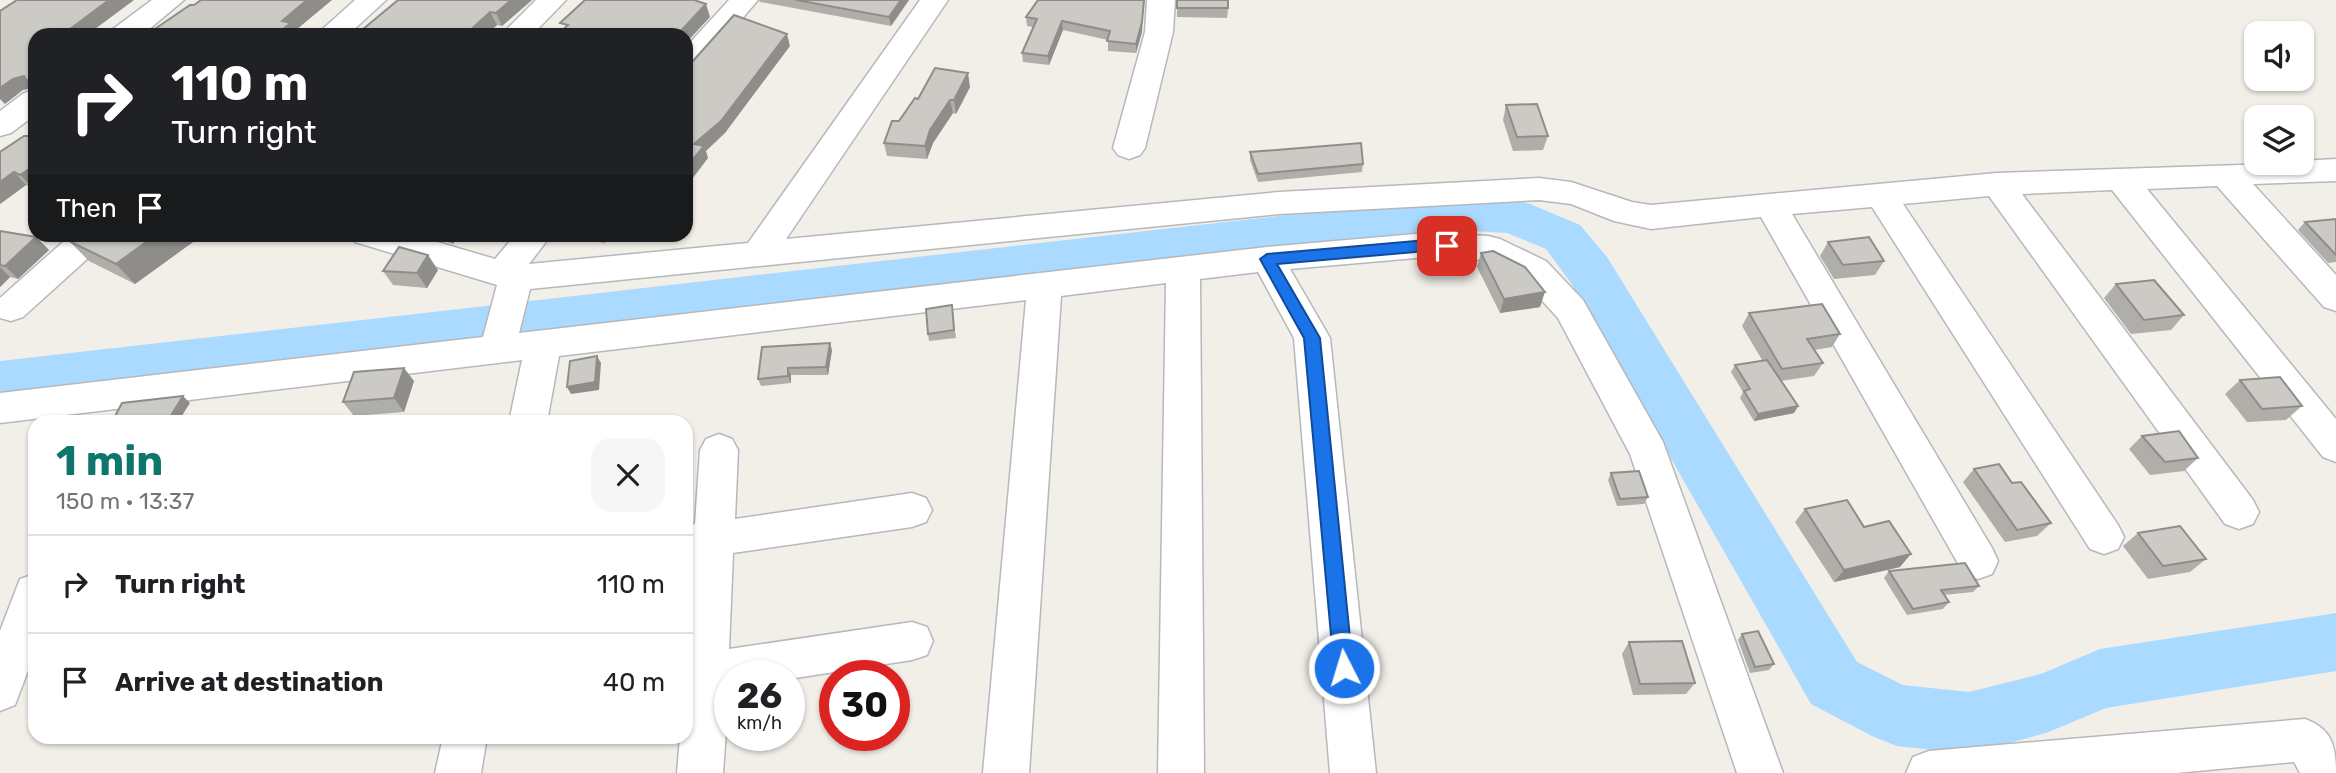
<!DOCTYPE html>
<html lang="en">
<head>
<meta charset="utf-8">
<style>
	body { margin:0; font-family:Rubik,sans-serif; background:#f6f6f6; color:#202124; height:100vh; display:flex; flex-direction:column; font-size:26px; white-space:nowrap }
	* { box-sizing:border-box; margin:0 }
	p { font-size:23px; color:#757577 }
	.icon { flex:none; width:38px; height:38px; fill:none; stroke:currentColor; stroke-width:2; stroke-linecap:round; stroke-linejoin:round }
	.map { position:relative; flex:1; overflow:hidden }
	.drawer { position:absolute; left:28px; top:415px; width:665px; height:329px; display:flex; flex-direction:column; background:#fff; border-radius:21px; box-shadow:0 2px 5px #0004 }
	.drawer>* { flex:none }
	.top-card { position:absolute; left:28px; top:28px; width:665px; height:214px; border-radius:21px; box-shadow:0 2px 5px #0004; background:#202124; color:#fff; overflow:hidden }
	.buttons { position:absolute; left:2244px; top:21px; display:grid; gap:14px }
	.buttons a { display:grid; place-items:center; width:70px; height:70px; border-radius:14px; background:#fff; box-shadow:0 2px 5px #0004; font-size:35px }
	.speed { position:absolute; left:714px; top:660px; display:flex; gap:14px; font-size:35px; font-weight:700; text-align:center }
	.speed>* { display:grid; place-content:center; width:91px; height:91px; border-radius:50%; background:#fff; box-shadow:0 2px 5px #0004; line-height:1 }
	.speed small { font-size:18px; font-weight:400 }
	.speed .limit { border:10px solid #d22; background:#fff; color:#111 }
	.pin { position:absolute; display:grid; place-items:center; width:60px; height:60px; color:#fff; margin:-30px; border-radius:14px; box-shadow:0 4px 10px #0006 }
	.me { position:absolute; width:77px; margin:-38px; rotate:355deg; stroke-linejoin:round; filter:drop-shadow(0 0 5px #0008) }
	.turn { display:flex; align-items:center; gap:24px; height:147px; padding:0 28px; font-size:32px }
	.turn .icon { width:91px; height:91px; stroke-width:2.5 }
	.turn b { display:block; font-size:49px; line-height:60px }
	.then { display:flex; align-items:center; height:66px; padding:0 28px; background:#0003; gap:14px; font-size:26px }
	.round { display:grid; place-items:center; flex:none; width:74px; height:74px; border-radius:21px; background:#f6f6f6 }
	.head { display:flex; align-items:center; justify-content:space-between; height:119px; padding:0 28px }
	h1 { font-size:42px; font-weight:700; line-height:52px; color:#0f766e }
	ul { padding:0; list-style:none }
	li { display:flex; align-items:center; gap:21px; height:98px; padding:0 28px; border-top:2px solid #e0e0e0 }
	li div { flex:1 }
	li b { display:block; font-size:26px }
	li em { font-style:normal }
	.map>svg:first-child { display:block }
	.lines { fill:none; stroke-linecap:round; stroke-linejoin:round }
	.river { fill:#aadaff; fill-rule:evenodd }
	.street-casing { stroke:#b5b8bc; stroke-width:3 }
	.street { fill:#fff; fill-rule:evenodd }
	.wall { fill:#afaea9 }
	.shaded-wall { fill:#8f8d8a }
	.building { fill:#cccac5; stroke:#8f8d8a; stroke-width:2 }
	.route { fill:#1a73e8; stroke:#114b97; stroke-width:2 }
</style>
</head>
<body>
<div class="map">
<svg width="2336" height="773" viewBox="0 0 2336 773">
	<rect width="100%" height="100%" fill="#f1efe8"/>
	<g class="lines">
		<path class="river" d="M1455,196L1513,199L1530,204L1580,225L1607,257L1857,662L1903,685L1969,692L2041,674L2100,649L2336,613V671L2106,708L2046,733L1969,754L1897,746L1874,737L1811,704L1571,283L1546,249L1507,233L1455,230L0,403V361Z"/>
		<g class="street-casing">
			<g id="street">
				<path d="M152,0H184L142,35H109L113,29Z"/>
				<path d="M355,0H386L348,35H316Z"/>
				<path d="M536,0H566L532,35H501Z"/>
				<path d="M729,0H758L696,72L686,74V47Z"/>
				<path d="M920,0H948L786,239L1279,192L1539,178L1571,182L1632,202L1651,205L1997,173L2301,163V161L2336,159V181L2253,184L2336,275V311L2324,307L2217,186L2147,189L2336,419V462L2323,457L2112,190L2022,194L2253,500L2259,512L2253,524L2239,529L2225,524L1989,196L1903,204L2118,525L2124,537L2118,549L2104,554L2090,549L1872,207L1792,214L1992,548L1998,561L1992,574L1978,579L1964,574L1761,217L1651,229L1614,221L1571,204L1539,200L1279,214L530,289L519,333L1267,247L1427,233L1488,236L1500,239L1546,261L1583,300L1663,442L1783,773H1737L1630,454L1558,318L1522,279L1483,260L1427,257L1290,269L1330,338L1376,773H1330L1294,338L1258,272L1200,279L1204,773H1158L1166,283L1061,296L1029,773H983L1026,300L559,356L547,422H509L522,360L0,423V393L483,337L497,285L355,242L351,234H410L495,259L516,234H552L529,264L748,243Z"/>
				<path d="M1147,0H1175L1173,32L1145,148L1140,155L1129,159L1118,155L1113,148L1145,32Z"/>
				<path d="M35,90V115L11,133L0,136V111L24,93Z"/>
				<path d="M72,234H110L106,242L23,317L11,321L0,318V298Z"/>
				<path d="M719,434L732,439L738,450L735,519L912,493L926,498L932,510L926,522L912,527L733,553L729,649L912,622L927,627L933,641L927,655L912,660L789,679V676H730L723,773H677L680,737H686V649L692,559L686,560V526L695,524L700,450L706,439Z"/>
				<path d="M35,574V652L15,705L0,711V631L20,579Z"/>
				<path d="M2305,719C2332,729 2336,746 2336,773H2300L2294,762L2176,773H1906L1913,757L1929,751Z"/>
				<path d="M443,737H487L481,773H435Z"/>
			</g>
		</g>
		<use href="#street" class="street"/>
	</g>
	<g class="wall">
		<path d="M398,0H532L502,26L497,25L486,35H356Z"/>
		<path d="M759,0H909L891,26L760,2Z"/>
		<path d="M1177,0H1229L1227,18L1177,17Z"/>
		<path d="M1026,17L1142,32L1136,53L1108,51V40L1063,30L1049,65L1023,62L1022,53L1033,27L1027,26Z"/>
		<path d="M970,87L956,114L953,113L933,143L927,159L887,156L884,143L918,99Z"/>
		<path d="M1506,105L1548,136L1543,150L1513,151L1503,120Z"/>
		<path d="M30,136L35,138V186L33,188L26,185L0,204Z"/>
		<path d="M1250,152L1363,164L1362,172L1258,182L1250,160Z"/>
		<path d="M2336,219V262L2328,263L2298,230L2305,222Z"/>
		<path d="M0,231L36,237L49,250L18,279L10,277L0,287Z"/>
		<path d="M76,234H187L193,242L135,284L89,261L69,241Z"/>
		<path d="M424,234H459L453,244Z"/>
		<path d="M570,234H610L604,243Z"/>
		<path d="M1828,242L1884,261L1875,275L1834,279L1820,256Z"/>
		<path d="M1481,253L1540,307L1500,313L1477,267Z"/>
		<path d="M438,270L427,288L393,285L383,271Z"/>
		<path d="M2116,284L2184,315L2171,330L2131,334L2104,298Z"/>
		<path d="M952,305L956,338L929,341L928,334Z"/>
		<path d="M1749,313L1840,334L1832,347L1814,350L1823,363L1814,376L1781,381L1798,406L1794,413L1754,421L1740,398L1743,392L1731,372L1735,365L1762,360L1742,326Z"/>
		<path d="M832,350L828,375H791V383L761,386L758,379Z"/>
		<path d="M2240,380L2302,406L2286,420L2247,422L2225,394Z"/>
		<path d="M414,381L404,412L354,416L343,402Z"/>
		<path d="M2142,436L2198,458L2184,471L2150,475L2129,449Z"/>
		<path d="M1974,469L2012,483L2051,523L2037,536L2005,542L1963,482Z"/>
		<path d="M1611,473L1648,497L1644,504L1617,506L1608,480Z"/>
		<path d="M1805,509L1864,527L1900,567L1834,582L1795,522Z"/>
		<path d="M2138,533L2206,559L2190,572L2148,579L2123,546Z"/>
		<path d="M1889,571L1979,586L1973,592L1944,595L1949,602L1943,609L1907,615L1884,578Z"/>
		<path d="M1742,634L1774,664L1769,670L1750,673L1738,640Z"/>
		<path d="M1629,642L1695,683L1686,694L1633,695L1622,654Z"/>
	</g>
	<g class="shaded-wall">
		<path d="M109,0H134L87,35H62Z"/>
		<path d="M307,0H332L296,30L299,35H275L282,21Z"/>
		<path d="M511,0H532L502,26L496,13Z"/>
		<path d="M901,0H909L891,26L889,17Z"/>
		<path d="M1144,0L1142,32L1136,53V44Z"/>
		<path d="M706,4L710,17L686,43V35H680L679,33Z"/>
		<path d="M490,12L497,25L486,35H465Z"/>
		<path d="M1062,21L1063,30L1049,65L1048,56Z"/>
		<path d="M437,29L440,35H430Z"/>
		<path d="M787,34L790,46L725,133L706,151L708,158L686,187V168L694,144Z"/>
		<path d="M968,73L970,87L956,114L954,100Z"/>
		<path d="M35,75V89L34,88L23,90L5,104L0,99V88L13,79L24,76Z"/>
		<path d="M950,100L953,113L933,143L927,159L925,146L930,130Z"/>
		<path d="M35,165V186L33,188L20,175Z"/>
		<path d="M14,172L26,185L0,204V182Z"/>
		<path d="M157,234H187L193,242L135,284L116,264Z"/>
		<path d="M447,234H459L453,244Z"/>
		<path d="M600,234H610L604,243Z"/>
		<path d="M36,237L49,250L18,279L5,266Z"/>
		<path d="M428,255L438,270L427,288L417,273Z"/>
		<path d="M0,267L10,277L0,287Z"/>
		<path d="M1545,292L1540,307L1500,313L1504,299Z"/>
		<path d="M830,343L832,350L828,375L826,367Z"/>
		<path d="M597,356L601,363L599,390L571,394L567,387Z"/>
		<path d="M404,368L414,381L404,412L394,398Z"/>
		<path d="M788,368L791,375V383L788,376Z"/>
		<path d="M183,396L190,403L178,422H167Z"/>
		<path d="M1798,406L1794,413L1754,421L1758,414Z"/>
		<path d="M1911,554L1900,567L1834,582L1844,570Z"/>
	</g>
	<g class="building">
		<path d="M17,0H109L62,35H35V75L27,81L24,76L13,79L0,88V11Z"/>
		<path d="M201,0H307L282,21L291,23L275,35H146L190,5H194Z"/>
		<path d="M398,0H511L496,13L490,12L465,35L437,29L430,35H399L394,33L393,35H356Z"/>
		<path d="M585,0H694L706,4L679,33L680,35H557L568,25L560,23Z"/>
		<path d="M796,0H901L889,17Z"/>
		<path d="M1038,0H1144L1142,22L1136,44L1107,41L1110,31L1062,21L1048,56L1022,53L1037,19L1026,17Z"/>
		<rect x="1177" y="0" width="51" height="8"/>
		<path d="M734,15L787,34L721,121L694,144L704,146L686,168V62L693,61Z"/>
		<path d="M935,68L968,73L954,100H950L930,130L925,146L884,143L892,121H899L915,98L918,99Z"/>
		<path d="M1537,104L1548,136L1517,137L1506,105Z"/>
		<path d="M24,136H30L35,138V165L20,175L14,172L0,182V152Z"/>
		<path d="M1361,143L1363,164L1258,174L1250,152Z"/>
		<path d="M2336,219V255L2305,222Z"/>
		<path d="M0,231L36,237L5,266L0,265Z"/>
		<path d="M76,234H157L116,264L69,241Z"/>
		<path d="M1869,237L1884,261L1843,265L1828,242Z"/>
		<path d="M399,247L428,255L417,273L383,271Z"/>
		<path d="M1493,251L1525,267L1545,292L1504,299L1481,253Z"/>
		<path d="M2154,280L2184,315L2144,320L2116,284Z"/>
		<path d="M1822,304L1840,334L1807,339L1823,363L1782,369L1749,313Z"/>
		<path d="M952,305L954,330L928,334L926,309Z"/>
		<path d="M830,343L826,367L788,368V376L758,379L762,347Z"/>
		<path d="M597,356L595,382L567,387L570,361Z"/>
		<path d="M1767,360L1798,406L1758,414L1744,391L1750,389L1735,365Z"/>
		<path d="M404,368L394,398L343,402L354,372Z"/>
		<path d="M2280,377L2302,406L2262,409L2240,380Z"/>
		<path d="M183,396L167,422H112L122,403Z"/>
		<path d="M2179,431L2198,458L2165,462L2142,436Z"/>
		<path d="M1999,464L2012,483L2021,482L2051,523L2017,530L1974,469Z"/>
		<path d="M1639,471L1648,497L1620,499L1611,473Z"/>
		<path d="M1847,500L1864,527L1889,521L1911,554L1844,570L1805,509Z"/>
		<path d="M2180,526L2206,559L2163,566L2138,533Z"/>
		<path d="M1965,563L1979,586L1941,590L1949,602L1913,609L1889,571Z"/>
		<path d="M1758,631L1774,664L1755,667L1742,634Z"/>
		<path d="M1682,641L1695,683L1640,684L1629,642Z"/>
	</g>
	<path class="route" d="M1427,240L1447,241L1455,246L1447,252L1427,251L1277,264L1320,338L1353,668L1350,674L1344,677L1337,674L1334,668L1304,338L1260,259L1267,254Z"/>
</svg>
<div class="buttons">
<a><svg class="icon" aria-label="sound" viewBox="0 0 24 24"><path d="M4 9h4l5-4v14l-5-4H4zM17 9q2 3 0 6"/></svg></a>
<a><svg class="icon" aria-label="layers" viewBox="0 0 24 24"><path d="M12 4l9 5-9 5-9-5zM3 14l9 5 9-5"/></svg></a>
</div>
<div class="speed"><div>26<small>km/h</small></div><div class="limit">30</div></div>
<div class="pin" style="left:1447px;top:246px;background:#d93025"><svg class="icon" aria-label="arrive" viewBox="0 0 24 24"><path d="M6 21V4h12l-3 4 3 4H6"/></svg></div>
<svg class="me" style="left:1344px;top:668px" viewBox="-20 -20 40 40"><circle r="17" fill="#1a73e8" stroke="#fff" stroke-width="3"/><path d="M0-11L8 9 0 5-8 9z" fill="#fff"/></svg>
<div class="top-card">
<div class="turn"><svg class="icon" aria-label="right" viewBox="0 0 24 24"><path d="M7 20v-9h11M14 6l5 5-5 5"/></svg><div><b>110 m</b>Turn right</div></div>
<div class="then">Then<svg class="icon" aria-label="arrive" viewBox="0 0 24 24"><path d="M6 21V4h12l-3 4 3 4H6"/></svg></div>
</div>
<section class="drawer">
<div class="head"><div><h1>1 min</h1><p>150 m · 13:37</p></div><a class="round"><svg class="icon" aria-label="close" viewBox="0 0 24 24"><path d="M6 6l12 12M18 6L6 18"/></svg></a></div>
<ul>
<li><svg class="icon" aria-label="right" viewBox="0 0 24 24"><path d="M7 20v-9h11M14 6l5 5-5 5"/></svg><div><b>Turn right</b></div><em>110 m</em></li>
<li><svg class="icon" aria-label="arrive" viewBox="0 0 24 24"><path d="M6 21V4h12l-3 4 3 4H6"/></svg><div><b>Arrive at destination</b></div><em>40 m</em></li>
</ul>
</section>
</div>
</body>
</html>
